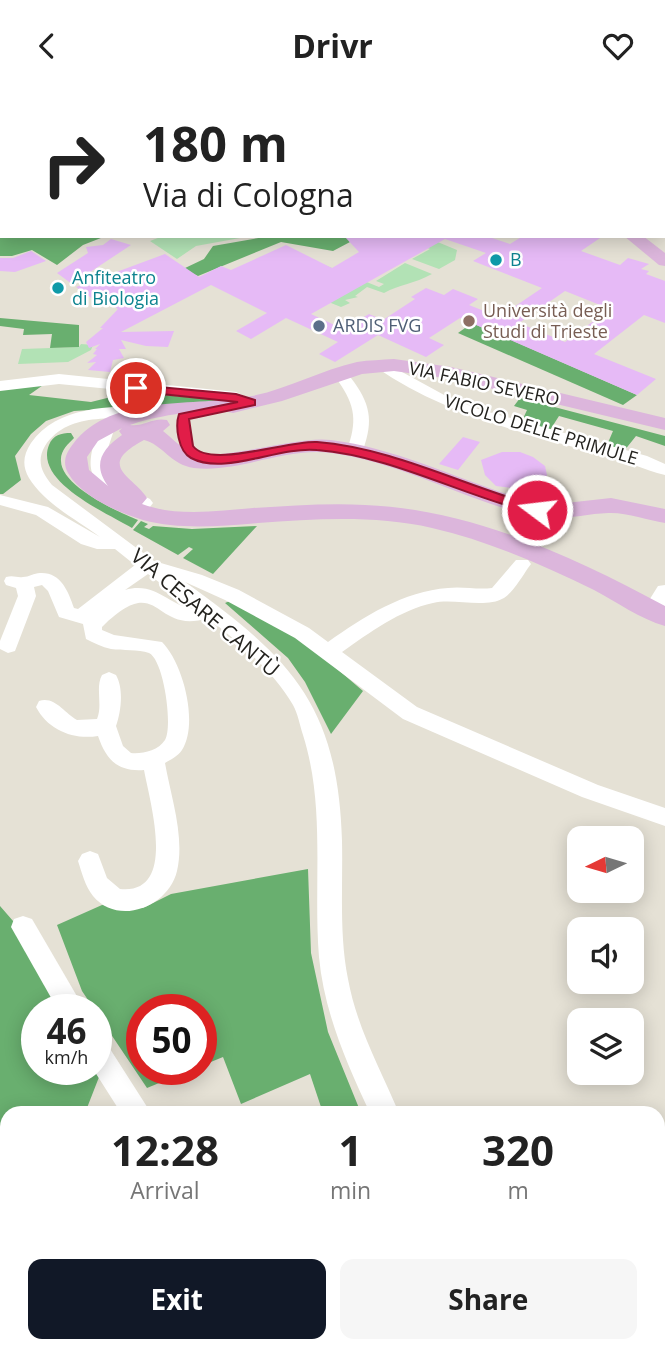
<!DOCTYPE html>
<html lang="en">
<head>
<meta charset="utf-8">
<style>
	body { margin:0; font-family:"Open Sans",sans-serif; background:#f6f6f6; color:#222; height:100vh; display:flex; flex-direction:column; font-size:26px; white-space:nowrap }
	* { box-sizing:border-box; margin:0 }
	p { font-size:23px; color:#767676 }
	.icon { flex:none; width:38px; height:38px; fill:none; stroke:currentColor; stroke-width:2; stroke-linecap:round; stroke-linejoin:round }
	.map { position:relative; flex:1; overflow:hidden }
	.side { position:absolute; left:0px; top:1015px; width:665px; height:247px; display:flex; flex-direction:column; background:#fff; border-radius:21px 21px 0 0; box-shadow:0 4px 18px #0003 }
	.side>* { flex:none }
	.guide { position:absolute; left:0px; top:0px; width:665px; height:147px; box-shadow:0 4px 18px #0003; background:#fff; color:#222; overflow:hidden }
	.needle { width:46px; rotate:265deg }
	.controls { position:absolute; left:567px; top:735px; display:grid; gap:14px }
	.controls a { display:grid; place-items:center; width:77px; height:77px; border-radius:14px; background:#fff; box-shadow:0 4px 18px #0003; font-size:35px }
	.speed { position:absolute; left:21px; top:903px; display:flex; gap:14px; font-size:35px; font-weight:700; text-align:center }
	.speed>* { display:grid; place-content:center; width:91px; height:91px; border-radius:50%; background:#fff; box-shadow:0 4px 18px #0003; line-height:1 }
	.speed small { font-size:18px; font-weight:400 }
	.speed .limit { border:10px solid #d22; background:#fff; color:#111 }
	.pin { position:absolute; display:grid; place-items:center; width:60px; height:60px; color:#fff; margin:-30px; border:4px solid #fff; border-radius:50%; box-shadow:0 2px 7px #0007 }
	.me { position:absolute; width:77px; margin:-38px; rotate:285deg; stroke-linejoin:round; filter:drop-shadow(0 0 5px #0008) }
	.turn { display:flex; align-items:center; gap:24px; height:147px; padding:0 28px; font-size:32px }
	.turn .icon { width:91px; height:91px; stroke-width:2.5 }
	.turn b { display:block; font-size:49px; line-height:60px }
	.eta { display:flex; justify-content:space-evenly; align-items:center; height:119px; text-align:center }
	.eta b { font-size:42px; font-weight:700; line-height:49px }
	.button { display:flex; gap:14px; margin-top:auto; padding:14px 28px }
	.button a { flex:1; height:80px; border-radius:14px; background:#111827; color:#fff; font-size:28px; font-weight:700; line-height:80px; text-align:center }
	.button a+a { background:#f6f6f6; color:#222 }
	header { display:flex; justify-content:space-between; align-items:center; height:91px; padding:0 28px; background:#fff; font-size:32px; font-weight:700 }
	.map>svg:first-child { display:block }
	.green { fill:#b2e2b5 }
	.forest { fill:#69af6f }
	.building { fill:#e6baf6; fill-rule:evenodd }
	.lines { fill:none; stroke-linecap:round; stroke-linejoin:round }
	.minor { fill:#fff; fill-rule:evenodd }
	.major { fill:#dcb6dc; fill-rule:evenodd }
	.route { fill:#e11d48; stroke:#92132f; stroke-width:2 }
	.culture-dot { fill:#0f9aa8; stroke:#fff; stroke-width:2.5 }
	.education-dot { fill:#8d6e63; stroke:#fff; stroke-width:2.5 }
	.service-dot { fill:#5c6f8a; stroke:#fff; stroke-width:2.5 }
	.labels { text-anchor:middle; stroke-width:5; stroke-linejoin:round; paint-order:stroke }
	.far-culture-label { font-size:18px; fill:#0d838f; stroke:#fff; text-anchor:start }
	.far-education-label { font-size:18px; fill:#785e54; stroke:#fff; text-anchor:start }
	.far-service-label { font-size:18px; fill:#4e5e75; stroke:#fff; text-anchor:start }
	.far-street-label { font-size:18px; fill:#23221e; stroke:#fff }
	.street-label { font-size:21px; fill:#23221e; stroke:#fff }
</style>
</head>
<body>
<header><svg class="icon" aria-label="back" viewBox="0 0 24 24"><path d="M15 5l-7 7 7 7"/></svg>Drivr<svg class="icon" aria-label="heart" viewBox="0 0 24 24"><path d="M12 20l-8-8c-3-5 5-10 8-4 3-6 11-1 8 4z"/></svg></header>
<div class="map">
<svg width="665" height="1261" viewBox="0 0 665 1261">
	<rect width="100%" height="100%" fill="#e5e1d5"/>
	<g class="green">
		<path d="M163,145H251L196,155L177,168L150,150Z"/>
		<path d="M423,145L457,159L455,169L439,178L412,168L430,158L414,151Z"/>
		<path d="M317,171L379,196L384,193L376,190L405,172L432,183C414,193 400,193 384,202L367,196L355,205L358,206L345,209L350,212L341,216L331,212Z"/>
		<path d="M81,253L93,254L91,259L68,271L18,273L22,258L79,256Z"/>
	</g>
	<g class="forest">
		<path d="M0,0H177L2,2V145H106L83,154L57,174L32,159L12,165H0Z"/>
		<path d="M270,145H346L350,151L333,160L281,151L198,185L183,178L204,168L213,155Z"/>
		<path d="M0,227L79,234V256L50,257L52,243L23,244L24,238L0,235Z"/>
		<path d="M472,232L637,304L623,314L458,242Z"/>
		<path d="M46,292L29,304L91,311L131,301L230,310L74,320L46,330L31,343L15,365L21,389L3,403H0V299Z"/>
		<path d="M520,307L665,345V355L636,345L624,360L607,354L613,340L559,325L550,339L521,332L527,319L514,315Z"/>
		<path d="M71,342L74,347C68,353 60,360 61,370C61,395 118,421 138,429L132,437C107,422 34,391 49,354C53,344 61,342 71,342Z"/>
		<path d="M141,430L148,433L144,436L149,438L153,435L192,438L257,435L213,483L183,467L193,458L189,456L178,464L133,439Z"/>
		<path d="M232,509L308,553L363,600L331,643L305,591L288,567L225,512Z"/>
		<path d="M308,778L311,862L328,941L361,1022H323L310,983L241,1013L223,966L201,975V919H142V978H193L147,997L82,900L57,834L102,814L143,817L171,803Z"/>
		<path d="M0,815L20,838L65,919H37V978H96L101,981L85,1022H7V1174L0,1183Z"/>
	</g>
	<g class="building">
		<path d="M344,145H486L510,153L523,145H603L581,160L620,174L628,167L649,173L641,178L649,180L646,183L665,190V232L644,224L594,263L656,288L637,304L460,227L429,247L444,254L426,266L378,244L335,271L319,263L338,251L286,227L251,248L236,240L267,222L211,194L121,241L174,240L168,256L146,255L121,249L126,258H119L124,267L113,269L110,281L88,279L96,271L87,272L97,264L93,263L97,258H95L100,253L89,257L86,251L103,237H100L118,218L97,206L93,208L76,196L165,163L199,186L221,175L231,179L286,154L332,177L359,161ZM445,148L486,162L473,170L542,197L499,226L469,214L478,208L453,198L444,204L426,197L411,206L415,208L383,229L369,223L343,238L311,223ZM565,200L610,218L565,251L519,232Z"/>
		<path d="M111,148L131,154L72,193L57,182L88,162L86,156L103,154Z"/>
		<path d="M31,160L46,170L15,181L0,180V167H13Z"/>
		<path d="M463,346L480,351L458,379L439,373Z"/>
		<path d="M502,361H520L533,366L545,375L547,384L541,394L528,399L496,395L485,384L481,369Z"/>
	</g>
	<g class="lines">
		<g class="minor">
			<path d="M261,0H272L273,2H262Z"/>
			<path d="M302,0H315L316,2H303Z"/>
			<path d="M427,0H440L441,2H428Z"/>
			<path d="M627,0H651L652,2H628Z"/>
			<path d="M665,1V7H663V2H660Z"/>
			<rect x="663" y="33" width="2" height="7"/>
			<path d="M663,93H665V101L663,100Z"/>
			<path d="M663,125L665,126V134L663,133Z"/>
			<path d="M382,270L446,305L478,318L647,365L665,373V384C644,379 624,369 603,364C523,342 446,324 377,277L375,274Z"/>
			<path d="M59,283L236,301L259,312L251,317L233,310L59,293L0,300V290Z"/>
			<path d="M346,285L351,287C370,312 374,329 363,359L355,364L347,359C357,331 356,315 338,290Z"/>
			<path d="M151,315L159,320L157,323C120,332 70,317 45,355C36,370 42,382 52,394L154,470L202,484L239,499L309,537L328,551C363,526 404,500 448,497C462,495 477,499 492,497L516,469H528L531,473L528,477C522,486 513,501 504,507C485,518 454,507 433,512C400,519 369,542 342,561L417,616L598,694L665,717V735L582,706L403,628L295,547L225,509L185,491C291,567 338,614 342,750C343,796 339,843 348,888C357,937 380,977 399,1022H370C347,973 324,921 319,866C313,792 326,717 303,644C300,635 298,623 293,614C273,579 239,552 208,527C152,545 161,478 102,536V539L114,544L162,551C183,572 199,632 182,659C178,665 170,669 165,672C171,706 185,746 177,780C169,815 119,836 93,805C85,795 82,782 78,770L82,763L90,760L98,763L107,787L120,798C178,804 150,712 144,679C117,681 106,668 98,645C73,649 48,639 36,616L39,610C55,605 64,622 77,629L97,628C103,614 95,597 102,584L109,581L116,584C124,598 121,621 116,635L123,655L131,662C142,663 158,660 165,649C173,636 164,569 149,562C138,558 123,560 111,558C102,556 94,552 86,548L83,533L59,526L48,500L42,494L34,496L36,505L15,560L8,562L0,558V550L18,505L16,497L6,494L4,490L6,486C14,484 17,487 23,486C29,486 34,482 40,482C61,481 68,500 74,517L78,518L135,474L115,458H97L81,453L36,424L0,414V404L48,416L100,446C77,429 44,412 29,387C22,375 23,364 31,352C57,315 110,315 151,315ZM148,483L195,518C169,516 157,490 125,499Z"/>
			<path d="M107,331L115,336L106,363L108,383L120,394L150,408L153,412L150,416C140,418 133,413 124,409C84,391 86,374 99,336Z"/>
			<path d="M665,494V515L660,524H646L643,519L658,495Z"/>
			<path d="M23,825L32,828L85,919H58L11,836L14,828Z"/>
			<path d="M96,946L105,950L151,1022H121L93,978H96Z"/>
			<path d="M658,1199L665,1201V1233L658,1231Z"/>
			<rect x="422" y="1255" width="32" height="6"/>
		</g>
		<g class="major">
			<path d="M278,0H294L296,2H279Z"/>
			<path d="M624,145H643L665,162V175L659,174Z"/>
			<path d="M394,268L451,276L665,327V339L451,288L394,280L362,283L282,310L233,322C208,316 155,325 130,334C143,336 153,326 167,329L170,334L163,340C171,346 179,355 188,360C212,374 295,344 331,349C403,358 468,394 537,412L557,413L611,407L665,418V432C647,429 626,421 608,422C583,423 558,431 534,425C465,410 401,371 331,362C284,356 240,382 194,377C171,374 162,353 144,349C95,375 133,385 147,407L142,413C177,426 217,420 253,417C290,415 327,412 365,414C471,418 572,465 665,515V535C640,528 617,511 594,499C542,474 489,450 432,437C375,424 316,428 258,432C219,435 181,439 143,429C117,421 82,406 68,382C62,371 66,362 73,353C113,301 195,317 252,305C288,298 321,279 357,271C369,269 382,269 394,268ZM122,337L119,340L122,344C102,358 92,373 108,395L89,379L87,366L98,350Z"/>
		</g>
	</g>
	<path class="route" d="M136,294L236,303L255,309V314L189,328L193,355C210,378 288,349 317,351C394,357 466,396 541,416L543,419L537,423C463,405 392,365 317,359C278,355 225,385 191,367C178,360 175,335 179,323L238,311L132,300L130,297Z"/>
	<g class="culture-dot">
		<circle cx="496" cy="169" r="7"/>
		<circle cx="58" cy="197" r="7"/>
	</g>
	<circle class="education-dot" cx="469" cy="230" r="7"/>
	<circle class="service-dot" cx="319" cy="235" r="7"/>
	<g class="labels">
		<g class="far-culture-label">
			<text x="510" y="175">B</text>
			<text x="72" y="193">Anfiteatro<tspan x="72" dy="21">di Biologia</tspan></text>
		</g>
		<g class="far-education-label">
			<text x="483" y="226">Università degli<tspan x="483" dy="21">Studi di Trieste</tspan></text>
		</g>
		<g class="far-service-label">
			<text x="333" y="241">ARDIS FVG</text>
		</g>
		<g class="far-street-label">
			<text transform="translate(484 293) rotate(12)" y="6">VIA FABIO SEVERO</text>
			<text transform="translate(541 339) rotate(17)" y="6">VICOLO DELLE PRIMULE</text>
		</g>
		<g class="street-label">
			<text transform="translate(205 522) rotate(40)" y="7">VIA CESARE CANTÙ</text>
		</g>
	</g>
</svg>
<div class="controls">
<a><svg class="needle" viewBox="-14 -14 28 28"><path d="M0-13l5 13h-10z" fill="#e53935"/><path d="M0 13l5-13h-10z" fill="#767676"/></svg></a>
<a><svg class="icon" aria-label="sound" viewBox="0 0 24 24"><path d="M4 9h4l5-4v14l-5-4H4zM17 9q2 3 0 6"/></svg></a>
<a><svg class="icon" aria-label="layers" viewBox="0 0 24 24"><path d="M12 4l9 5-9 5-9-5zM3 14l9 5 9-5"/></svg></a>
</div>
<div class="speed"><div>46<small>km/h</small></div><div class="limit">50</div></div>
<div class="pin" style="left:136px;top:297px;background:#d93025"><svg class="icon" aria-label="arrive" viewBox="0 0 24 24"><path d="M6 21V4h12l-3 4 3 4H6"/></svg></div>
<svg class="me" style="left:537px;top:419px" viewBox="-20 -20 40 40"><circle r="17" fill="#e11d48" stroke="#fff" stroke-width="3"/><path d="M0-11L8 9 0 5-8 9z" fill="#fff"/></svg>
<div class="guide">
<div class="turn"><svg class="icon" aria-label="right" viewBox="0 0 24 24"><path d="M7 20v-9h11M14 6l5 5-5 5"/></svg><div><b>180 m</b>Via di Cologna</div></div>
</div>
<section class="side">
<div class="eta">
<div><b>12:28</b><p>Arrival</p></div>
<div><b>1</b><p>min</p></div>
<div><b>320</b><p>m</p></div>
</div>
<div class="button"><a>Exit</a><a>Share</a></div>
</section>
</div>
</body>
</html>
